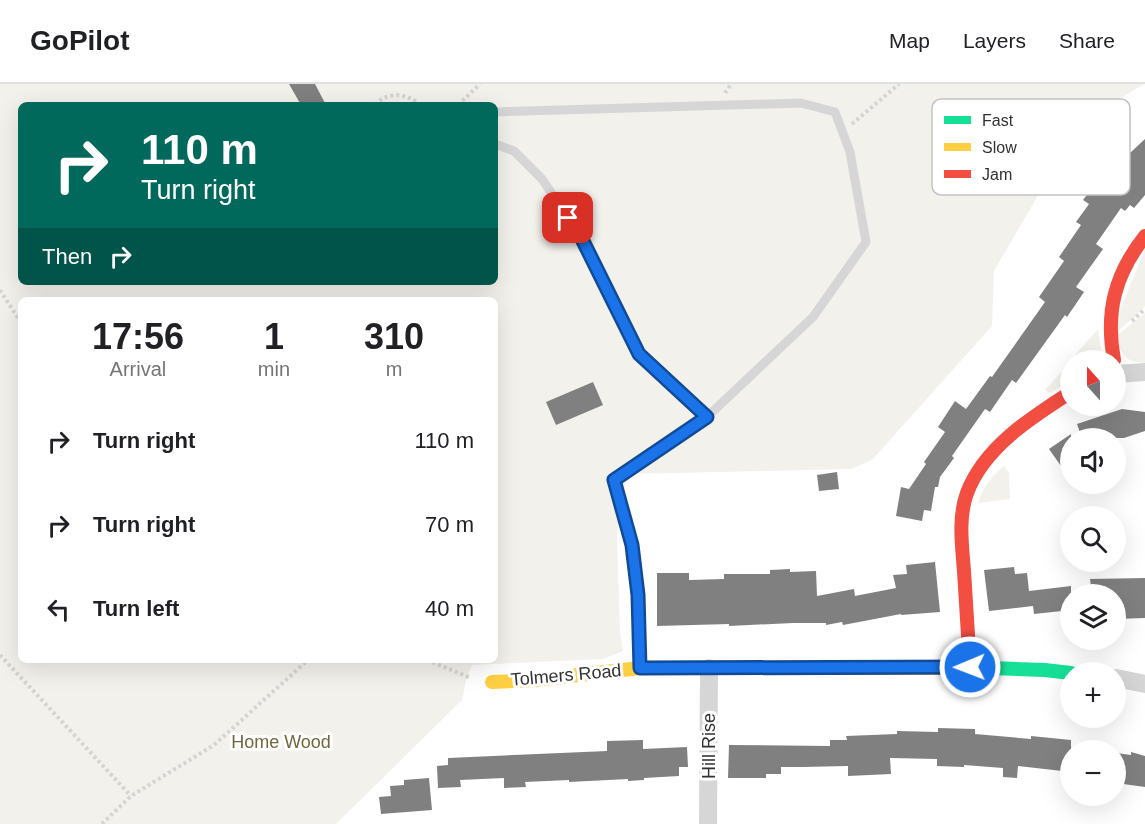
<!DOCTYPE html>
<html lang="en">
<head>
<meta charset="utf-8">
<style>
	body { margin:0; font-family:Helvetica,sans-serif; background:#f6f6f6; color:#202124; height:100vh; display:flex; flex-direction:column; font-size:22px; white-space:nowrap }
	* { box-sizing:border-box; margin:0 }
	p { font-size:20px; color:#757577 }
	.icon { flex:none; width:33px; height:33px; fill:none; stroke:currentColor; stroke-width:2; stroke-linecap:round; stroke-linejoin:round }
	.map { position:relative; flex:1; overflow:hidden }
	.details { position:absolute; left:18px; top:213px; width:480px; height:366px; display:flex; flex-direction:column; background:#fff; border-radius:9px; box-shadow:0 6px 24px #0002 }
	.details>* { flex:none }
	.top-card { position:absolute; left:18px; top:18px; width:480px; height:183px; border-radius:9px; box-shadow:0 6px 24px #0002; background:#00695c; color:#fff; overflow:hidden }
	.needle { width:39px; rotate:339deg }
	.controls { position:absolute; left:1060px; top:266px; display:grid; gap:12px }
	.controls a { display:grid; place-items:center; width:66px; height:66px; border-radius:50%; background:#fff; box-shadow:0 6px 24px #0002; font-size:30px }
	.pin { position:absolute; display:grid; place-items:center; width:51px; height:51px; color:#fff; margin:-26px; border-radius:12px; box-shadow:0 3px 9px #0006 }
	.me { position:absolute; width:66px; margin:-33px; rotate:269deg; stroke-linejoin:round; filter:drop-shadow(0 0 4px #0008) }
	.turn { display:flex; align-items:center; gap:21px; height:126px; padding:0 24px; font-size:27px }
	.turn .icon { width:78px; height:78px; stroke-width:2.5 }
	.turn b { display:block; font-size:42px; line-height:51px }
	.then { display:flex; align-items:center; height:57px; padding:0 24px; background:#0003; gap:12px; font-size:22px }
	.eta { display:flex; justify-content:space-evenly; align-items:center; height:102px; text-align:center }
	.eta b { font-size:36px; font-weight:700; line-height:42px }
	ul { padding:0; list-style:none }
	li { display:flex; align-items:center; gap:18px; height:84px; padding:0 24px }
	li div { flex:1 }
	li b { display:block; font-size:22px }
	li em { font-style:normal }
	header { display:flex; align-items:center; gap:36px; box-sizing:border-box; height:84px; padding:0 30px; background:#fff; border-bottom:2px solid #e0e0e0 }
	header strong { font-size:28px }
	nav { display:flex; gap:33px; margin-inline-start:auto; font-size:21px }
	.map>svg:first-child { display:block }
	.green { fill:#f3f1eb; fill-rule:evenodd }
	.building { fill:#808080 }
	.lines { fill:none; stroke-linecap:round; stroke-linejoin:round }
	.path { stroke:#d4d4d4; stroke-width:4; stroke-dasharray:3 3; stroke-linecap:butt }
	.lane { stroke:#d6d6d6; stroke-width:9 }
	.street { stroke:#d6d6d6; stroke-width:18 }
	.fast { stroke:#16e098; stroke-width:14 }
	.slow { stroke:#ffcf43; stroke-width:14 }
	.jam { stroke:#f24e42; stroke-width:14 }
	.route-casing { stroke:#114b97; stroke-width:15 }
	.route { stroke:#1a73e8; stroke-width:10 }
	.labels { text-anchor:middle; stroke-width:6; stroke-linejoin:round; paint-order:stroke }
	.street-label { font-size:18px; fill:#323232; stroke:#fff }
	.park-label { font-size:18px; fill:#70673d; stroke:#fff }
	.key { fill:#fff; stroke:#c2c2c2; stroke-width:1.5 }
	.key-label { font-size:16px; fill:#323232 }
</style>
</head>
<body>
<header>
<strong>GoPilot</strong>
<nav><a>Map</a><a>Layers</a><a>Share</a></nav>
</header>
<div class="map">
<svg width="1145" height="740" viewBox="0 0 1145 740">
	<rect width="100%" height="100%" fill="#fff"/>
	<g class="green">
		<path d="M0,0H1145L1127,10L1071,55L994,187L992,242L872,376L851,385L627,390L617,450L620,547L623,567L603,575L472,581L467,593L462,616L336,740H0ZM21,21H495V198H21ZM21,216H495V576H21Z"/>
		<path d="M1145,165V222L1141,227L1118,247V231Z"/>
		<path d="M1145,229V279C1124,278 1122,270 1115,253Z"/>
		<path d="M1098,245L1103,276H1072V274Z"/>
		<path d="M1066,283L1071,287V297L1049,309L1045,306Z"/>
		<path d="M1004,382L1009,389L1010,415L978,419C984,401 991,394 1004,382Z"/>
	</g>
	<g class="building">
		<path d="M289,0H315L326,21H301Z"/>
		<path d="M1145,55V111L1134,124L1130,121L1125,127L1121,124L1096,160L1103,165L1076,203L1084,208L1067,233L1065,231L1016,299L1012,296L990,328L985,325L952,372L954,374L940,393L938,403H935L931,427L924,426L922,437L896,432L901,403L909,405L926,380L924,378L945,348L938,343L955,317L966,325L990,292L992,293L1045,218L1039,213L1064,177L1059,173L1081,141L1076,138L1089,120L1083,116L1102,90L1104,92L1114,81L1116,82Z"/>
		<path d="M593,298L603,321L556,341L546,318Z"/>
		<path d="M1122,325L1145,328V347L1124,354H1082L1077,340Z"/>
		<path d="M1071,350V376L1061,382L1049,365Z"/>
		<path d="M837,388L839,405L819,407L817,391Z"/>
		<path d="M935,478L940,528L901,531V530L843,541L842,538L826,541V539H793L729,542V540L657,542V489H689V496L724,495V490H770V486L790,485V488L816,487L817,512L854,505L855,512L896,504L893,491L907,490L906,481Z"/>
		<path d="M1014,483L1015,490L1027,489L1029,507L1071,502V526L1034,530L1033,522L989,527L984,486Z"/>
		<path d="M1145,494V534L1116,535V510H1092L1090,495Z"/>
		<path d="M938,644L975,645V650L1031,655V652L1071,656V688L1018,682L1017,694L1003,693V684L964,681V683L937,682V675L890,674L891,690L848,692V682L802,683H781V690H766V694H728L729,661L830,662V656H847L846,652L897,650V647L938,648Z"/>
		<path d="M643,656V665L687,663L688,683H679V692L644,694V696L628,697V695L569,698V696L525,698L526,703L504,704V694L460,696L461,703L438,704L437,682L448,681V674L607,667V657Z"/>
		<path d="M1131,668L1145,672V703L1116,699V669L1131,671Z"/>
		<path d="M429,694L432,726L381,730L379,713L391,712L390,702L404,701V696Z"/>
	</g>
	<g class="lines">
		<g class="path">
			<path d="M725,9L731,0"/>
			<path d="M375,21C388,7 407,9 420,21"/>
			<path d="M458,21L480,0"/>
			<path d="M852,40L899,0"/>
			<path d="M0,206L21,239"/>
			<path d="M1132,237L1145,225"/>
			<path d="M0,571L131,712"/>
			<path d="M427,576L471,594"/>
			<path d="M102,740L131,712L214,661L308,576"/>
		</g>
		<g class="lane">
			<path d="M495,28L801,19L835,28L850,68L866,158L813,233L707,333L639,270L581,153L542,95L514,67L495,60"/>
			<path d="M640,582L638,511L632,461L614,396L707,333"/>
		</g>
		<g class="street">
			<path d="M1116,290L1145,288"/>
			<path d="M1116,594L1145,600"/>
			<path d="M708,740L709,584"/>
		</g>
		<path class="fast" d="M991,584L1045,586L1071,589"/>
		<path class="slow" d="M492,598L535,596L640,584H991"/>
		<g class="jam">
			<path d="M1114,276C1105,228 1115,190 1145,152"/>
			<path d="M970,583C968,551 966,519 964,487C962,462 958,433 967,409C984,363 1032,333 1071,308"/>
		</g>
	</g>
	<g class="lines">
		<g class="route-casing">
			<path id="route" d="M568,134L581,153L639,270L707,333L614,396L632,461L638,511L640,584L970,583"/>
		</g>
		<use href="#route" class="route"/>
	</g>
	<g class="labels">
		<g class="street-label">
			<text transform="translate(566 591) rotate(-5)" y="6">Tolmers Road</text>
			<text transform="translate(709 662) rotate(-90)" y="6">Hill Rise</text>
		</g>
		<g class="park-label">
			<text x="281" y="664">Home Wood</text>
		</g>
	</g>
	<rect x="932" y="15" width="198" height="96" rx="9" class="key"/>
	<rect x="944" y="32" width="27" height="8" fill="#16e098"/>
	<rect x="944" y="59" width="27" height="8" fill="#ffcf43"/>
	<rect x="944" y="86" width="27" height="8" fill="#f24e42"/>
	<g class="key-label">
		<text x="982" y="42">Fast</text>
		<text x="982" y="69">Slow</text>
		<text x="982" y="96">Jam</text>
	</g>
</svg>
<div class="controls">
<a><svg class="needle" viewBox="-14 -14 28 28"><path d="M0-13l5 13h-10z" fill="#e53935"/><path d="M0 13l5-13h-10z" fill="#757577"/></svg></a>
<a><svg class="icon" aria-label="sound" viewBox="0 0 24 24"><path d="M4 9h4l5-4v14l-5-4H4zM17 9q2 3 0 6"/></svg></a>
<a><svg class="icon" aria-label="search" viewBox="0 0 24 24"><circle cx="10" cy="10" r="6"/><path d="M15 15l6 6"/></svg></a>
<a><svg class="icon" aria-label="layers" viewBox="0 0 24 24"><path d="M12 4l9 5-9 5-9-5zM3 14l9 5 9-5"/></svg></a>
<a>+</a>
<a>−</a>
</div>
<div class="pin" style="left:568px;top:134px;background:#d93025"><svg class="icon" aria-label="arrive" viewBox="0 0 24 24"><path d="M6 21V4h12l-3 4 3 4H6"/></svg></div>
<svg class="me" style="left:970px;top:583px" viewBox="-20 -20 40 40"><circle r="17" fill="#1a73e8" stroke="#fff" stroke-width="3"/><path d="M0-11L8 9 0 5-8 9z" fill="#fff"/></svg>
<div class="top-card">
<div class="turn"><svg class="icon" aria-label="right" viewBox="0 0 24 24"><path d="M7 20v-9h11M14 6l5 5-5 5"/></svg><div><b>110 m</b>Turn right</div></div>
<div class="then">Then<svg class="icon" aria-label="right" viewBox="0 0 24 24"><path d="M7 20v-9h11M14 6l5 5-5 5"/></svg></div>
</div>
<section class="details">
<div class="eta">
<div><b>17:56</b><p>Arrival</p></div>
<div><b>1</b><p>min</p></div>
<div><b>310</b><p>m</p></div>
</div>
<ul>
<li><svg class="icon" aria-label="right" viewBox="0 0 24 24"><path d="M7 20v-9h11M14 6l5 5-5 5"/></svg><div><b>Turn right</b></div><em>110 m</em></li>
<li><svg class="icon" aria-label="right" viewBox="0 0 24 24"><path d="M7 20v-9h11M14 6l5 5-5 5"/></svg><div><b>Turn right</b></div><em>70 m</em></li>
<li><svg class="icon" aria-label="left" viewBox="0 0 24 24"><path d="M17 20v-9H6M10 6l-5 5 5 5"/></svg><div><b>Turn left</b></div><em>40 m</em></li>
</ul>
</section>
</div>
</body>
</html>
